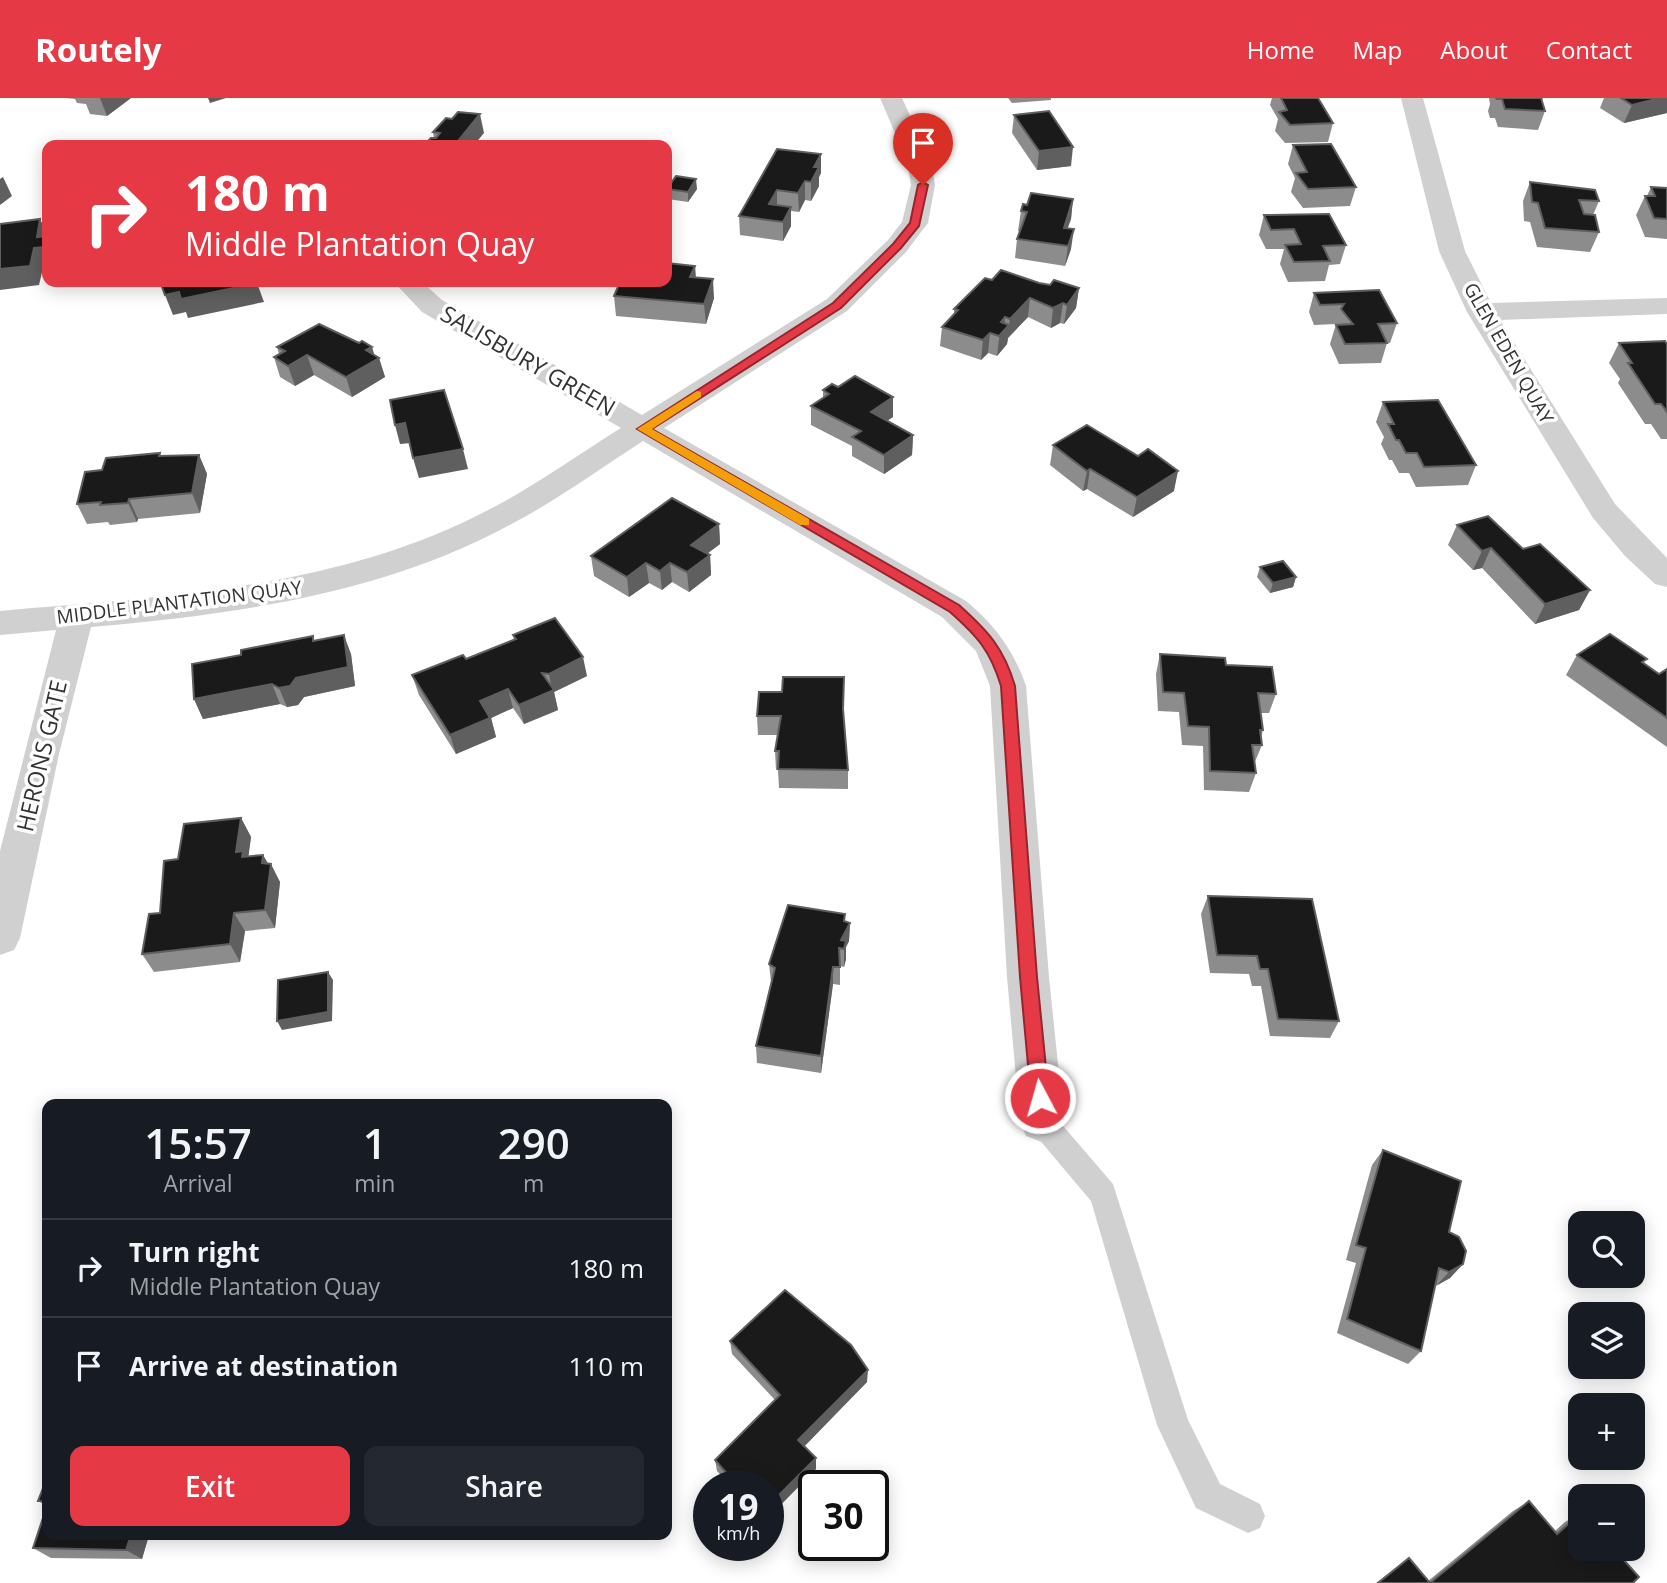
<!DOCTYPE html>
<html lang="en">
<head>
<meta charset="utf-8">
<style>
	body { margin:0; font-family:"Open Sans",sans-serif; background:#242831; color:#f1f3f6; height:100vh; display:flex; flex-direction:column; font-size:26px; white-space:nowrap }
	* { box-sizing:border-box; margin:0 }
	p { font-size:23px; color:#9ea1a6 }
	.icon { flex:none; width:38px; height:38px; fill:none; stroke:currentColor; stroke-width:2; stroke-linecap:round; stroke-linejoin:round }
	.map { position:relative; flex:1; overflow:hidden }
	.side { position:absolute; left:42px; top:1001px; width:630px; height:441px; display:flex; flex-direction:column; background:#171b24; border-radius:14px; box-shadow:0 4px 18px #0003 }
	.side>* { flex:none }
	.top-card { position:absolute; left:42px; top:42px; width:630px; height:147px; border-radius:14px; box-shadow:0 4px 18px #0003; background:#e63946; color:#fff; overflow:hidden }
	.fabs { position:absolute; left:1568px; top:1113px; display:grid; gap:14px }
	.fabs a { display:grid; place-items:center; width:77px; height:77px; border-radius:14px; background:#171b24; box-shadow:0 4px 18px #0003; font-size:35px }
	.speed { position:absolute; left:693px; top:1372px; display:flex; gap:14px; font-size:35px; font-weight:700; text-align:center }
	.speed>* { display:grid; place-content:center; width:91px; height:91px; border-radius:50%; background:#171b24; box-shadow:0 4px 18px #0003; line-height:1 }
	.speed small { font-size:18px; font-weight:400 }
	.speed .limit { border:4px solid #111; border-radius:10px; background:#fff; color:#111 }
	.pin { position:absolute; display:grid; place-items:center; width:60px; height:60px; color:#fff; margin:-72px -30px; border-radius:50% 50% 50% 0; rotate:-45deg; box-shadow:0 0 7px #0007 }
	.pin .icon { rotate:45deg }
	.me { position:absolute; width:77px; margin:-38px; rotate:354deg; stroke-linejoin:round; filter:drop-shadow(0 0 5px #0008) }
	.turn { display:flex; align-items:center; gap:24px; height:147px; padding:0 28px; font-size:32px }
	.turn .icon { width:91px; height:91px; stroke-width:2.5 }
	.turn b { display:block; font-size:49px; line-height:60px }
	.eta { display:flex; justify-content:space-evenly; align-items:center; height:119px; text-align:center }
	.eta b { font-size:42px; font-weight:600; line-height:49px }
	.cta { display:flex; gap:14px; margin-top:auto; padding:14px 28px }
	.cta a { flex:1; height:80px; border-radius:14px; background:#e63946; color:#fff; font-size:28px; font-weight:600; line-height:80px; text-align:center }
	.cta a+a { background:#242831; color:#f1f3f6 }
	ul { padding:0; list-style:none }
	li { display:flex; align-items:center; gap:21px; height:98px; padding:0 28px; border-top:2px solid #363941 }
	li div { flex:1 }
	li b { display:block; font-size:26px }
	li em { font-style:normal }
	header { display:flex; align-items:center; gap:42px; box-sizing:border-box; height:98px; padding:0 35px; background:#e63946; color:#fff }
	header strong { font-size:33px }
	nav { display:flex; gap:38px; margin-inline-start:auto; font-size:24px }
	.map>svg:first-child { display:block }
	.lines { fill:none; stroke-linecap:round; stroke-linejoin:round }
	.service { fill:#d0d0d0; fill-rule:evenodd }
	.minor { fill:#d0d0d0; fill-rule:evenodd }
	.wall { fill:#8c8c8c }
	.shaded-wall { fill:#5f5f5f }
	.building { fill:#1a1a1a; stroke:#5f5f5f; stroke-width:2 }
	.route { fill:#e63946; stroke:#96252e; stroke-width:2 }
	.slow { fill:#f59e0b }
	.labels { text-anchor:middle; stroke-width:7; stroke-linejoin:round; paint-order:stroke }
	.far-street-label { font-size:19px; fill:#333; stroke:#fff }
	.street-label { font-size:23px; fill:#333; stroke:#fff }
</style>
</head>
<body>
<header>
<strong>Routely</strong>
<nav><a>Home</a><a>Map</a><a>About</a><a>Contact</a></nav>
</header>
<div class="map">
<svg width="1667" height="1485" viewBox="0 0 1667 1485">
	<rect width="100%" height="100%" fill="#fff"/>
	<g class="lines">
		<path class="service" d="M1042,1011L1052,1015L1113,1086L1188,1322L1220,1386L1260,1406L1265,1418L1260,1430L1248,1435L1196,1410L1157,1327L1091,1103L1032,1033L1028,1024L1032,1015Z"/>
		<g class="minor">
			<path d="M880,0H902L931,63L935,87L928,125L924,130L906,154L847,213L664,330L966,503C995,527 1014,553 1026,588L1049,879L1064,1024L1058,1038L1042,1044L1026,1038L1020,1024L1007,879L990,588L976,553L942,519L643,343C601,370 560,400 517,423C386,496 238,516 91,529L59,656L20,840L14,852L0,857V753L56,532L0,537V513C169,498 341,491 494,409C538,386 579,356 621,330L422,214L394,184H422L442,202L642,317L827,201L888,142L902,124L911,87L907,63Z"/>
			<path d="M1401,0H1423L1465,153L1491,205L1667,200V216L1500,222L1615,406L1667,460V489L1655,486L1625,458L1593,420L1467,214L1439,153Z"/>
		</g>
	</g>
	<g class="wall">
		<path d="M65,0H131L107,18L90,16L86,6L77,5L75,1Z"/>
		<path d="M1008,0H1051V2L1012,5Z"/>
		<path d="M1272,0H1281L1333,25L1328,44L1285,45L1275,33L1278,21L1270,7Z"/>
		<path d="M1489,0H1543L1542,3L1545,13L1538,32L1498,29L1495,20H1490L1488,13L1490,6Z"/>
		<path d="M1604,0H1667V15L1624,25L1600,10Z"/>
		<path d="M1014,17L1071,68L1037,72L1012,35Z"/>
		<path d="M433,34L484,35L434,40Z"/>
		<path d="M1293,47L1356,89L1350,108L1303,110L1291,94L1295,80L1288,66Z"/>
		<path d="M777,51L821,75L819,79V88L811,103L805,102L799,114L791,113V128L783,143L740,137L739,118Z"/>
		<path d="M1530,84L1599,103L1593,117L1599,134L1590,154L1537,149L1530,124L1524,123L1523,103Z"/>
		<path d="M1651,89L1667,90V141L1645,139L1636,117L1645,98H1647Z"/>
		<path d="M667,91H697L688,104L668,101Z"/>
		<path d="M1073,101L1071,121L1067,130L1071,151L1065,168L1015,160L1017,141L1020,133H1018L1021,113L1027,107Z"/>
		<path d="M1264,117L1346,147L1340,166L1329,167L1325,183L1288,184L1280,166L1284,151H1266L1259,137Z"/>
		<path d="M695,168L696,180L714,200L706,226L616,218L614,198Z"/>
		<path d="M992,182L1039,185L1079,190L1076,210L1064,226L1060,225L1051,230L1028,219L1008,240L1007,246L997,258L988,255L981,262L940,248L942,229L954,216V211Z"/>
		<path d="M1314,195L1397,225L1390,245H1387L1381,265L1339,266L1330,246L1336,226L1314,227L1309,214Z"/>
		<path d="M1619,245L1667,246V341H1661L1651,326H1645L1618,285L1620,281L1609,265Z"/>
		<path d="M277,249L374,257L379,260L385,279L352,299L314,277L295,288L280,279L274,259L279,256Z"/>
		<path d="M823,292L893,319L887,322L913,337L912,357L884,376L852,358V348L811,327V308L823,300Z"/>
		<path d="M1383,304L1476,367L1468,387L1416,389L1409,375H1399L1392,362H1389L1381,346L1384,339L1376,324Z"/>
		<path d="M1053,347L1174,393L1133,419L1087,391L1083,393L1050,367Z"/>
		<path d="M160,355L161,358L199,357L207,376L200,415L138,421L137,424L110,427L108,424L87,426L77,406L102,372Z"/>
		<path d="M719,426L720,446L707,456L710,457L711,477L689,494L672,484L662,492L649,485L629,499L594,478L591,458Z"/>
		<path d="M1457,427L1523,451L1590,492L1579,512L1535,526L1482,470L1473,472L1448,447Z"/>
		<path d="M1260,469L1296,479L1293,489L1270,495L1257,479Z"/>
		<path d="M513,537L587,578L554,594L558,612L524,626L513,610L491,620L496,639L456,656L419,597L412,577L466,561L514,542Z"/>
		<path d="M313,538L314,543L351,556L355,588L304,599L298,607L287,609L280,606L203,621L194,601L241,557Z"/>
		<path d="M1160,556L1226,567L1276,596L1269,615H1261L1263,632L1261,640L1262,647L1254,666L1256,675L1249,694L1204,692L1203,648L1182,647L1179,614L1158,613L1156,576Z"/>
		<path d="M1577,557L1644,566L1659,576L1667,571V649L1566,577Z"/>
		<path d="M843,614L848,672V691L779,690L778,672H776L775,653L778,637H758L757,618Z"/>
		<path d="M241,720L251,739L248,758L263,757L280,784L275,830L245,833L240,864L154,874L142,856L160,815L178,761Z"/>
		<path d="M1208,798L1339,923L1330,940L1270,938L1261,888H1252L1249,876L1210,875L1201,816Z"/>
		<path d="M845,816V824L850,825L849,843L846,849V861L844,869L840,868V887L833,886L821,975L757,965L756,948L771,884L769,866Z"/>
		<path d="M1383,1052L1449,1134L1463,1166L1450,1180L1435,1188L1421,1253L1408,1266L1337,1235L1356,1165L1346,1162L1372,1067Z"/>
		<path d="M730,1243L867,1284L804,1348L816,1371L768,1388H731L717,1373L715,1362L775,1302L732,1256Z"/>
		<path d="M47,1380V1437H149L142,1461L51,1460L33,1450L47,1408L38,1403Z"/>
		<path d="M1529,1403L1555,1433L1565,1424L1580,1415L1633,1485H1376L1409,1460L1428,1483L1513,1413Z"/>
	</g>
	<g class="shaded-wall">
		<path d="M100,0H131L107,18Z"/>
		<path d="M208,0H226L210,5Z"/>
		<path d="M1660,0H1667V15L1624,25L1632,7Z"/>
		<path d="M480,16L484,35L474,47L458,43Z"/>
		<path d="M1073,49L1071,68L1037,72L1039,53Z"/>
		<path d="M821,56V75L819,79V88L811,103V84L814,69Z"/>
		<path d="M3,79L12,98L0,107V81Z"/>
		<path d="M696,81L697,91L688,104V94Z"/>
		<path d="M805,83V102L799,114L798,95Z"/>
		<path d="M777,92V111L769,106Z"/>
		<path d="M1073,101L1071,121L1061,149L1064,130Z"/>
		<path d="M791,109V128L783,143V124Z"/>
		<path d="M40,121L47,136V169L43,170L39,187L0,192V171L37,139Z"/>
		<path d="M1074,131L1071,151L1065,168L1068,148Z"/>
		<path d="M695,168L696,187L690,179Z"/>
		<path d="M713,181L714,200L706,226L704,206Z"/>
		<path d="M257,185L264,204L188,220L186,214L173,217L165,197L179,194Z"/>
		<path d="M1079,190L1076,210L1064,226L1067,207Z"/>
		<path d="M1030,200L1028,219L1008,240L1007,246L997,258L1001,224L1005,219L1004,233L1009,227L1010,221Z"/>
		<path d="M1063,205L1060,225L1051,230L1053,210Z"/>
		<path d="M990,235L988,255L981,262L983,242Z"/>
		<path d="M372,249L376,262L379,260L385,279L352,299L346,279L366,252Z"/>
		<path d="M307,257L314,277L295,288L288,268Z"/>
		<path d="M893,299V319L871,334V314Z"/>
		<path d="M405,325L411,345L400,346L395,327Z"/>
		<path d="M913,337L912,357L884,376V357Z"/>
		<path d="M463,351L468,371L419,380L413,360Z"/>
		<path d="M199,357L207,376L200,415L192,395Z"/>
		<path d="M1090,371L1087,391L1083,393L1087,373Z"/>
		<path d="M1178,373L1174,393L1133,419L1137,399Z"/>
		<path d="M129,401L138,421L137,424L128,405Z"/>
		<path d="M719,426L720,446L693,466L691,447Z"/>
		<path d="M1491,450L1482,470L1473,472L1482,453Z"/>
		<path d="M710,457L711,477L689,494L687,474Z"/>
		<path d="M646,465L649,485L629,499L627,479Z"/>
		<path d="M670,465L672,484L662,492L660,473Z"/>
		<path d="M1296,479L1293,489L1270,495L1273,485Z"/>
		<path d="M1590,492L1579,512L1535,526L1545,506Z"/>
		<path d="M344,537L351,556L355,588L304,599L298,607L287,609L279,590L296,580Z"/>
		<path d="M583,559L587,578L554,594L558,612L524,626L519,607L552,593L549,576Z"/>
		<path d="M272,586L280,606L203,621L194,601Z"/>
		<path d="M508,591L513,610L491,620L496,639L456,656L450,637L480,603Z"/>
		<path d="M241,720L251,739L248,762L253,772L236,754Z"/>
		<path d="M263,757L270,770L271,766L280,784L275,830L265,812L262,765Z"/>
		<path d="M234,815L245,833L240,864L230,846Z"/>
		<path d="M845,816V834L850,825L849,843L846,849V861L844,869V851L841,842Z"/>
		<path d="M833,869V886L821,975V958Z"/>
		<path d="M328,874L333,882L332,923L282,932L277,923Z"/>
		<path d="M1463,1166L1450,1180L1436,1188L1449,1174Z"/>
		<path d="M868,1272L867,1284L799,1354L798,1342Z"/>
		<path d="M816,1360V1371L768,1420V1408Z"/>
		<path d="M131,1437H149L142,1461L126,1452Z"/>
	</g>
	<g class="building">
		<path d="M1281,0H1318L1333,25L1290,27L1279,14L1287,12Z"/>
		<path d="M1496,0H1541L1545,13L1505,11L1502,1H1497Z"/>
		<path d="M1621,0H1660L1632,7Z"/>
		<path d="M1049,13L1073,49L1039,53L1014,17Z"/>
		<path d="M458,14L480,16L458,43L487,47H424L431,40H436L440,35L433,34L446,20L452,21Z"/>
		<path d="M1331,46L1356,89L1308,91L1296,75L1307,74L1293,47Z"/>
		<path d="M777,51L821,56L814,69H819L811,84L805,83L798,95L777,92L769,106L791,109L783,124L739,118Z"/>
		<path d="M676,78L696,81L688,94L667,91Z"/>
		<path d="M1530,84L1595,92L1599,103L1579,102L1584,116L1595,117L1599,134L1545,130L1538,105L1532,104Z"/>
		<path d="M1651,89L1667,90V121L1654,120L1645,98H1655Z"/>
		<path d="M1031,95L1073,101L1064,130L1074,131L1068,148L1017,141L1027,114L1021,113L1023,106L1027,107Z"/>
		<path d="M1329,116L1346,147L1323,148L1330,163L1294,164L1285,147L1301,146L1294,131L1271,132L1264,117Z"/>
		<path d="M40,121L37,139L47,138L45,149L34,150L30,168L0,171V126Z"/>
		<path d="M667,165L695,168L690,179L713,181L704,206L614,198L620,184H667Z"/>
		<path d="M1001,172L1039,185L1050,187L1054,182L1079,190L1067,207L1063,205L1053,210L1030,200L1010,221L1005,219L1001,224L1009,227L999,238L990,235L983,242L942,229L958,212L954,211L985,180L992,182Z"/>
		<path d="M173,184H257V185L181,201L179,194L165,197L161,186Z"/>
		<path d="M1379,192L1397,225L1378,226L1387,245L1345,246L1336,227L1353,226L1341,211L1344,206L1320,207L1314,195Z"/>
		<path d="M319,226L359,245L362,243L372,249L366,252L379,260L346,279L307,257L288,268L274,259L285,253L277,249Z"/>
		<path d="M1665,243L1667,246V314L1661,306H1655L1628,265H1632L1619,245Z"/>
		<path d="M855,278L893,299L871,314L913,337L884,357L852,339L861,333L811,308L829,296L823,292L832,286L838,289Z"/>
		<path d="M444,292L463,351L413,360L405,325L395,327L390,302Z"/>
		<path d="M1438,302L1476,367L1424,369L1417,355H1406L1399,342H1396L1388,326H1394L1383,304Z"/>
		<path d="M1087,327L1138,358L1148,351L1178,373L1137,399L1090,371L1087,373L1053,347Z"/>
		<path d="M160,355L159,358L199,357L192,395L129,401L128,405L100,407L101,404L77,406L85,374L102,372L106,360Z"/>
		<path d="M672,400L719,426L691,447L710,457L687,474L670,465L660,473L646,465L627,479L591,458Z"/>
		<path d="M1488,418L1523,451L1540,446L1590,492L1545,506L1491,450L1482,453L1457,427Z"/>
		<path d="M1283,463L1296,479L1273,485L1260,469Z"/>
		<path d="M555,520L583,559L549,576L542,575L554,592L519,607L508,591L480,603L490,620L450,637L412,577L463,557L466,561L516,541L513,537Z"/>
		<path d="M1610,536L1647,561L1642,564L1659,576L1667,571V620L1577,557Z"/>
		<path d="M344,537L348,569L296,580L290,588L279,590L272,586L194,601L192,566L241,557V552L313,538V543Z"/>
		<path d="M1160,556L1225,560L1226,567L1272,569L1276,596L1258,595L1263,632H1260L1262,647H1252L1256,675L1210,673L1209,629L1188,628L1184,595L1163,594Z"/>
		<path d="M783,579H844L843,611L848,672L778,671L779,653H775L781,618H757L759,594H782Z"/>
		<path d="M241,720L236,754L243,753L242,759L263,757L262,765L271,766L265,812L234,815L230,846L142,856L149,816L160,815L164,763L178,761L184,726Z"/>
		<path d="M1208,798L1312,801L1339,923L1278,921L1268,871H1260L1257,858L1217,857Z"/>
		<path d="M788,807L845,816L844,823L850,825L841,842L846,843L844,851L839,850L840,869H833L821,958L756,948L775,870L769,866Z"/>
		<path d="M328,874V914L277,923L278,882Z"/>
		<path d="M1383,1052L1461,1083L1449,1134L1459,1139L1466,1153L1463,1166L1449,1174L1439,1170L1421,1253L1347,1221L1366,1150L1356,1147Z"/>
		<path d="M785,1192L851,1247L868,1272L798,1342L816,1360L768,1408V1388H738L715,1362L780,1297L730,1243Z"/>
		<path d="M47,1380V1403H38Z"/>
		<path d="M1529,1403L1557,1436L1580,1416V1451H1614L1639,1479L1633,1485H1378L1409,1460L1430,1485Z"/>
		<path d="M47,1408V1437H131L126,1452L33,1450Z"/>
	</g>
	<path class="route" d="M923,84L928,87L919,128L901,150L841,210L652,331L959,507C988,533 1004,550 1015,588L1037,879L1049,1000L1046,1005L1040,1008L1034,1005L1031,1000L1020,879L1001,588C990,552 977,538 950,514L637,331L833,205L893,146L910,125L918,87Z"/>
	<path class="slow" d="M697,293L701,294V299L652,331L809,421V427H800L637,331Z"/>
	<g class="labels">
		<g class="far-street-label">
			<text transform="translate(1509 255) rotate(60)" y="7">GLEN EDEN QUAY</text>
			<text transform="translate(179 504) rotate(-7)" y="7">MIDDLE PLANTATION QUAY</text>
		</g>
		<g class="street-label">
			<text transform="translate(528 263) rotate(30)" y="8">SALISBURY GREEN</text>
			<text transform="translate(42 658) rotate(-77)" y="8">HERONS GATE</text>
		</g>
	</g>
</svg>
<div class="fabs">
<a><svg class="icon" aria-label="search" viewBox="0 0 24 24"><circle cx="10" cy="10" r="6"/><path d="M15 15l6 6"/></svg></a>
<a><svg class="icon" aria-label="layers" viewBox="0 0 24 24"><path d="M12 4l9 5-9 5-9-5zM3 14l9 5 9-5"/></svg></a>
<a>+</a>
<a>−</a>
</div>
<div class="speed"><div>19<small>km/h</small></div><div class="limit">30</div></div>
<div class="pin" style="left:923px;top:87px;background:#d93025"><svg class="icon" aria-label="arrive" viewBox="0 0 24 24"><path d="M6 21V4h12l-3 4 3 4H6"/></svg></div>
<svg class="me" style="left:1040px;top:1000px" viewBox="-20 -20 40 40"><circle r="17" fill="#e63946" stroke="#fff" stroke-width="3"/><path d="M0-11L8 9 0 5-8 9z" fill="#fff"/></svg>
<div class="top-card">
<div class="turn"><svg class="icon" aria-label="right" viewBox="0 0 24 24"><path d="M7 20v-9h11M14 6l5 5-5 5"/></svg><div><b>180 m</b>Middle Plantation Quay</div></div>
</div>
<section class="side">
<div class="eta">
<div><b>15:57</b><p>Arrival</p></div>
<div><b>1</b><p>min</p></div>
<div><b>290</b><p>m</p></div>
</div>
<ul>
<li><svg class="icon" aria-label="right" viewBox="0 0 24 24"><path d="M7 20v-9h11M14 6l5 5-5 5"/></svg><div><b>Turn right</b><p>Middle Plantation Quay</p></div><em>180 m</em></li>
<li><svg class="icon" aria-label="arrive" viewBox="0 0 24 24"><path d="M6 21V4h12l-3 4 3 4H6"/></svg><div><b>Arrive at destination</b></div><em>110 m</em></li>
</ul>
<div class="cta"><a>Exit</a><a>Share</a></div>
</section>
</div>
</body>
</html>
